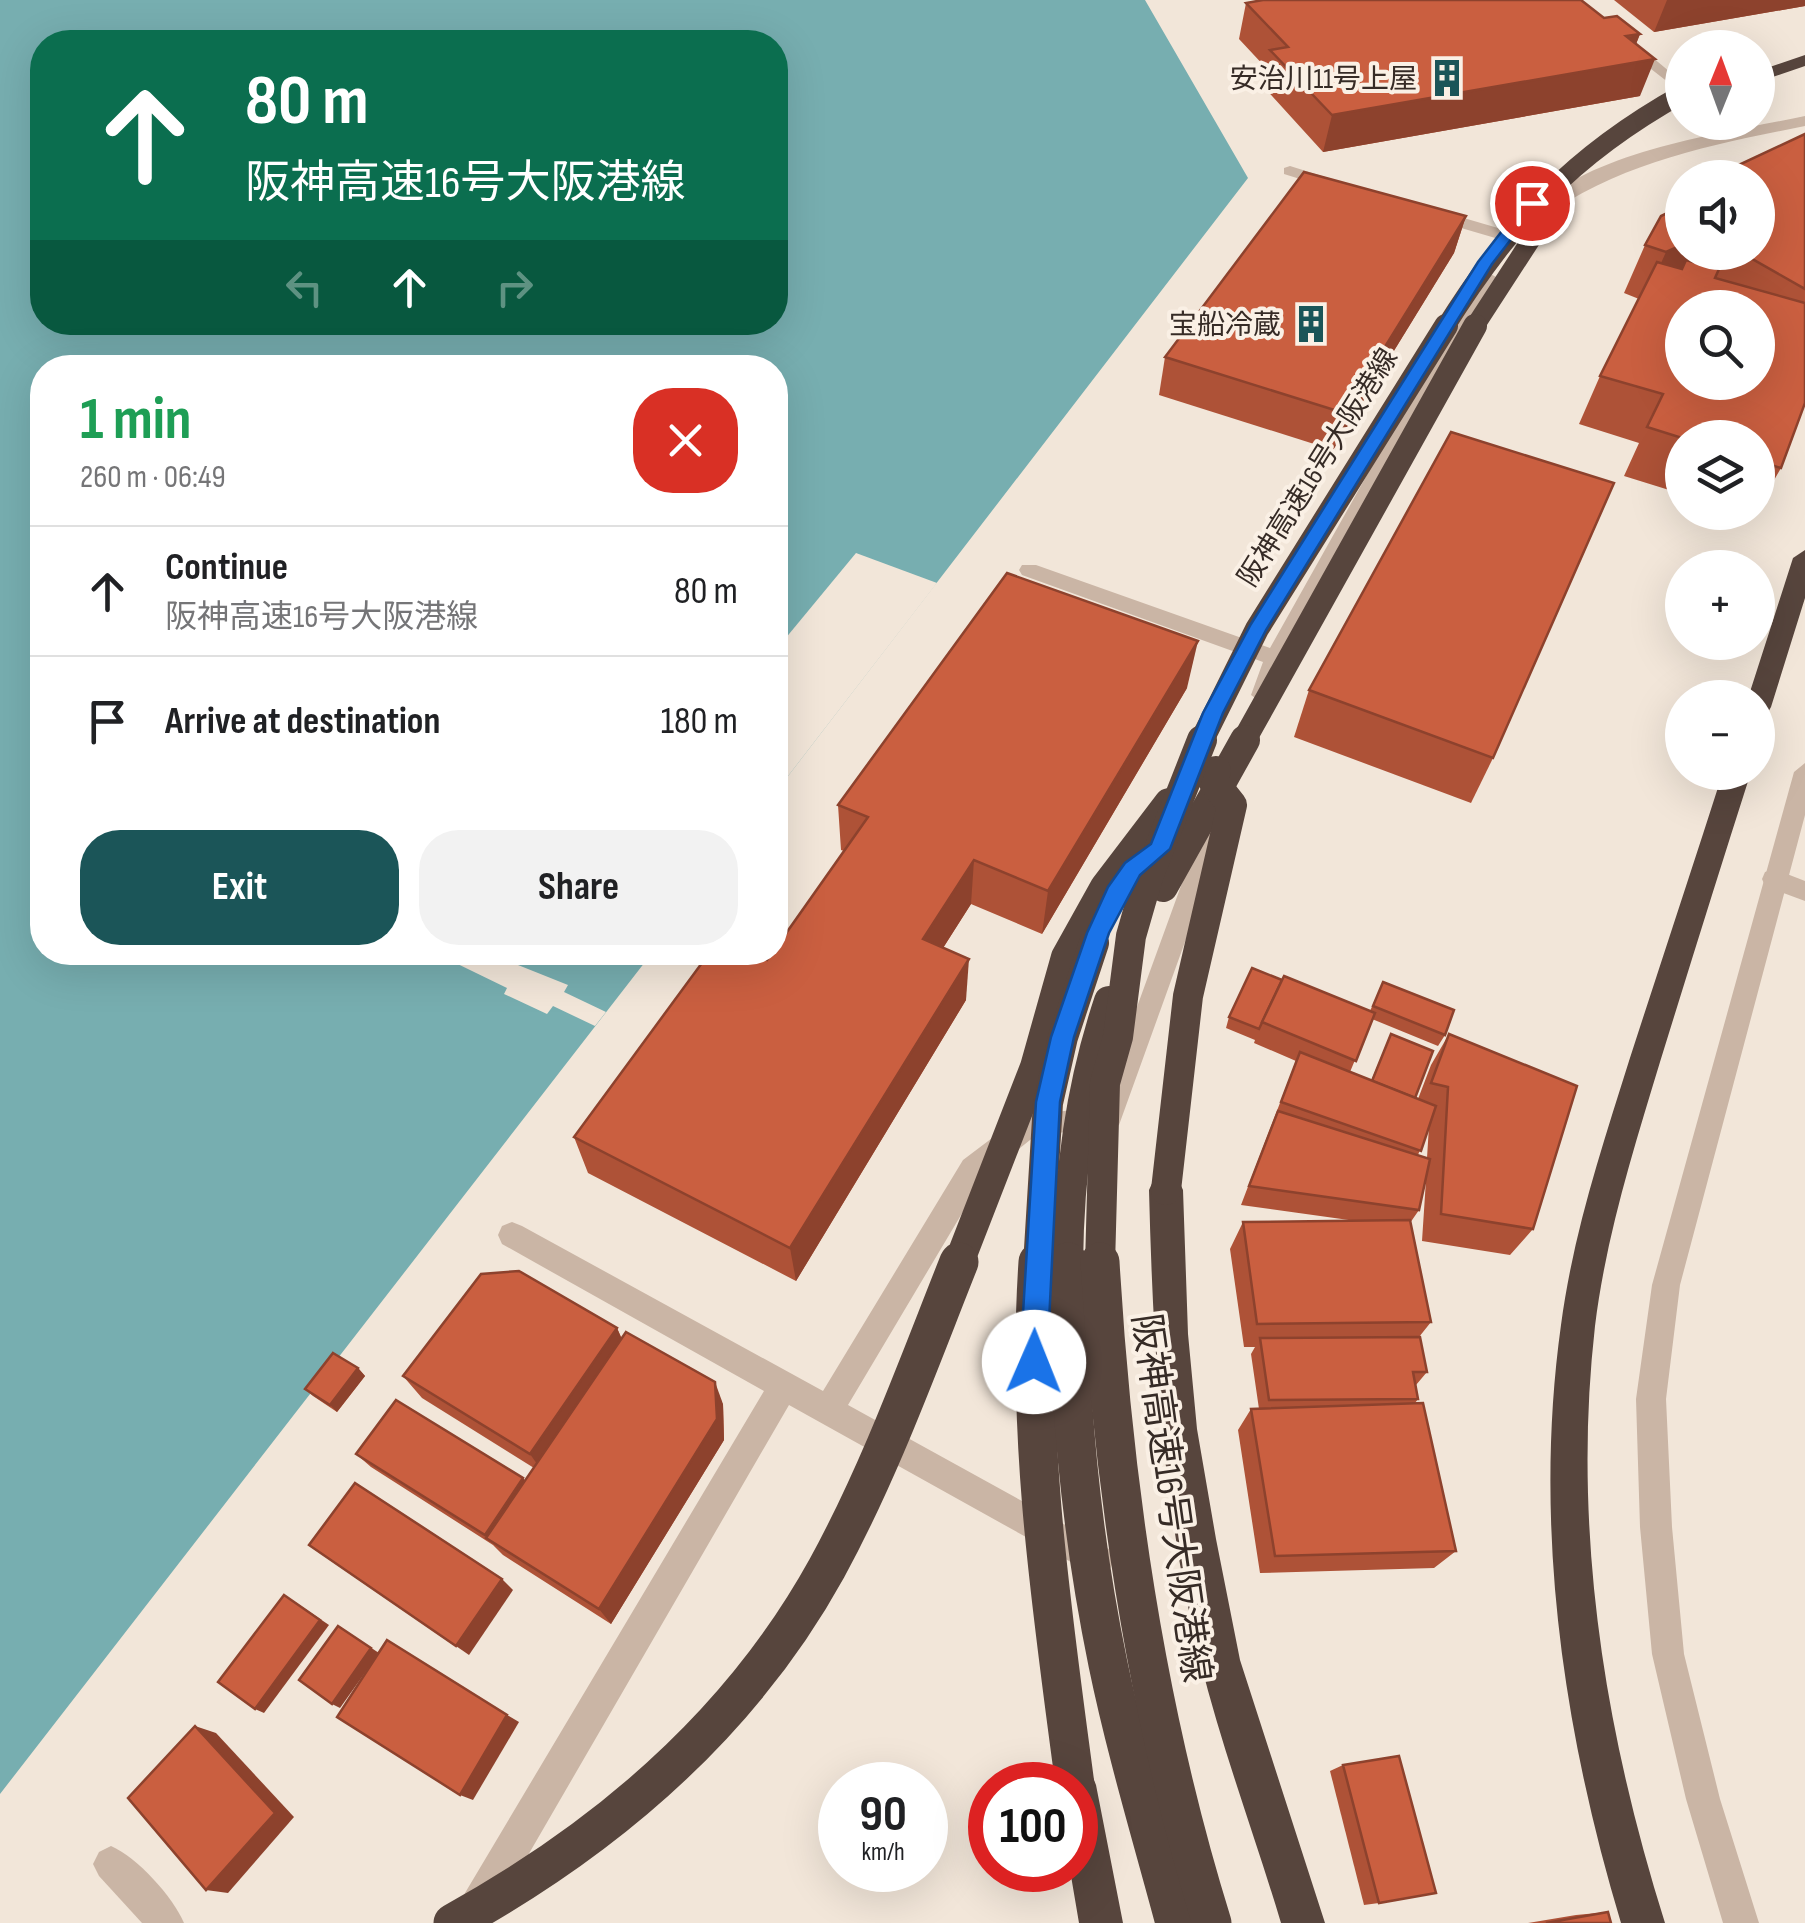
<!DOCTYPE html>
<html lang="en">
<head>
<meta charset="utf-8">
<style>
	body { margin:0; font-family:"Sofia Sans Condensed","Noto Sans JP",sans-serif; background:#f2f2f2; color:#202124; height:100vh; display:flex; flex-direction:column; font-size:38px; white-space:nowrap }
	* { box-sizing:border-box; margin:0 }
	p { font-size:32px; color:#757577 }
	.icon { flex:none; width:55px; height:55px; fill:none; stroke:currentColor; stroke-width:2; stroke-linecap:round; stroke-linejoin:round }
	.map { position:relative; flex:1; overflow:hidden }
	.side { position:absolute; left:30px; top:355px; width:758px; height:610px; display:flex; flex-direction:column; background:#fff; border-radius:40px; box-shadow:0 10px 40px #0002 }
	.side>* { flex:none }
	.hud { position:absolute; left:30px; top:30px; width:758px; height:305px; border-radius:40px; box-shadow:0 10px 40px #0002; background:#0b6e4f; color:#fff; overflow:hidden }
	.needle { width:65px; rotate:1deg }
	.controls { position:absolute; left:1665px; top:30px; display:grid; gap:20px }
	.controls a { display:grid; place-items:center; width:110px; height:110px; border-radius:50%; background:#fff; box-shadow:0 10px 40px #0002; font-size:50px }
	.speed { position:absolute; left:818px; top:1762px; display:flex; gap:20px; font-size:50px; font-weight:700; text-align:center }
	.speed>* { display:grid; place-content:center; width:130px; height:130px; border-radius:50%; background:#fff; box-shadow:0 10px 40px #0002; line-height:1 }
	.speed small { font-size:25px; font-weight:400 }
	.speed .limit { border:15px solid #d22; background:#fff; color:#111 }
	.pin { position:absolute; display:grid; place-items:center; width:85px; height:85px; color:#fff; margin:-42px; border:5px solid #fff; border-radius:50%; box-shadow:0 2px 10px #0007 }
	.me { position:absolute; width:110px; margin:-55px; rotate:1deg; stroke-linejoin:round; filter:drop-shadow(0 0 8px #0008) }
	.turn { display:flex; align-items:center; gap:35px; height:210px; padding:0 50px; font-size:45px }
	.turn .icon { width:130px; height:130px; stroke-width:2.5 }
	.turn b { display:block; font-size:70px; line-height:85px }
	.lanes { display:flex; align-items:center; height:95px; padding:0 50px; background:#0003; justify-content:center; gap:50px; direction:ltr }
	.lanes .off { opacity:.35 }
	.round { display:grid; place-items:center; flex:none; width:105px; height:105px; border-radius:40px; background:#f2f2f2 }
	.headline { display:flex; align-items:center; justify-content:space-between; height:170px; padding:0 50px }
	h1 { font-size:60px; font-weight:700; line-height:75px; color:#1e9e55 }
	.primary-button { display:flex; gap:20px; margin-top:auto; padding:20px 50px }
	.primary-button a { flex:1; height:115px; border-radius:40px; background:#1b5558; color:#fff; font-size:40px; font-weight:700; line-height:115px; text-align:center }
	.primary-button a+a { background:#f2f2f2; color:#202124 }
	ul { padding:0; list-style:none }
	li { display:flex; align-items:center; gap:30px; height:130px; padding:0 50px; border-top:2px solid #e0e0e0 }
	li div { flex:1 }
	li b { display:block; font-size:38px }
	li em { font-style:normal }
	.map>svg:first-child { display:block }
	.water { fill:#77aeb0; fill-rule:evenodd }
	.pier { fill:#f2e6d9 }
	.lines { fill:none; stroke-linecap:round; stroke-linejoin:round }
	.minor { fill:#cab5a5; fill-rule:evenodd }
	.tertiary { fill:#cab5a5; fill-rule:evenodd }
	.motorway { fill:#57453d; fill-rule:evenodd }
	.motorway-bridge-far3 { stroke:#57453d; stroke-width:19 }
	.motorway-bridge-far2 { stroke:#57453d; stroke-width:24 }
	.motorway-bridge-far1 { stroke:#57453d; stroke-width:30 }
	.motorway-bridge { stroke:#57453d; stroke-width:39 }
	.wall { fill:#ae5237; fill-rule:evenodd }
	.shaded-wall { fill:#8d422d }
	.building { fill:#ca5f40; stroke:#8d422d; stroke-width:2.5; fill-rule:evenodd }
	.route { fill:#1a73e8; stroke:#114b97; stroke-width:2.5 }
	.labels { text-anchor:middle; stroke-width:8; stroke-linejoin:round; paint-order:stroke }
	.far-poi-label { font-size:28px; fill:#362b26; stroke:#faf0e5; text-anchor:end }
	.far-street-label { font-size:28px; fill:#362b26; stroke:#faf0e5 }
	.near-street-label { font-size:38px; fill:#362b26; stroke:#faf0e5 }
</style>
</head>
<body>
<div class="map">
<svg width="1805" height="1923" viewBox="0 0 1805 1923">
	<rect width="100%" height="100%" fill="#f2e6d9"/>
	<path class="water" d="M0,0H1145L1248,178L775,793V368H42V952L652,953L0,1794ZM42,42H775V322H42Z"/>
	<g class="pier">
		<path d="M856,553L937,583L775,793V651Z"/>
		<path d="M435,953H488L568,985L564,992L606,1012L595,1026L553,1006L547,1014L504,994L507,988Z"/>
	</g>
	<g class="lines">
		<g class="minor">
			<path d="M1624,42H1634L1682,82V93L1624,48Z"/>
			<path d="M1805,116V126C1711,145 1620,162 1541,219L1527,215C1589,150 1720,134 1805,116Z"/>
			<path d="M1290,166L1338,181L1340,184L1332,189L1284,174V168Z"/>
			<path d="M1433,209L1515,233L1517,237L1509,242L1427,218V210Z"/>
			<path d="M1487,272L1496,277L1286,658L1270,701L1262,703L1251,695L1263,662L1022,575L1019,570L1022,565H1036L1270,648L1478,277Z"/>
			<path d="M1218,808L1230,817L1119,1125L1035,1136L983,1178L848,1405L1109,1549L1114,1560L1109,1571L1098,1576L1087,1571L789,1405L491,1919L480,1923L465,1919L460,1906L465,1893L764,1391L502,1244L498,1235L502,1226L512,1222L522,1226L823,1391L963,1160L1020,1117L1101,1106L1206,817Z"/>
			<path d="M1774,869L1805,881V901L1765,886L1762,879L1765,872Z"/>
			<path d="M111,1846C137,1857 173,1897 184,1923H142L99,1876L93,1864L99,1852Z"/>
		</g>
		<path class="tertiary" d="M1805,763V815L1680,1285L1666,1399L1672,1527L1684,1654L1720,1799L1759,1923H1723L1686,1799L1652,1654L1640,1527L1636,1399L1652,1285L1794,772Z"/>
		<g class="motorway">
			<path d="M1805,55V66L1758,82V71Z"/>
			<path d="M1805,550V598L1771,707L1767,714L1758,717V698H1748L1793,558Z"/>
			<path d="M1723,772H1751C1720,869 1690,965 1660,1062C1634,1148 1606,1236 1595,1326C1572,1528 1604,1730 1665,1923H1621C1563,1730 1533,1526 1561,1325C1573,1234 1602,1147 1629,1061C1660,965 1692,869 1723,772Z"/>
			<path d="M1166,1175L1178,1179L1183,1190L1188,1334L1197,1429L1216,1539L1240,1660L1325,1923H1281C1255,1836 1222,1749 1200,1660C1162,1506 1153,1348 1149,1190L1154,1179Z"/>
			<path d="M1075,1764L1090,1770L1096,1785L1123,1923H1079L1070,1870H1075V1785H1054L1060,1770Z"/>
		</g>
		<g class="motorway-bridge-far3">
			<path d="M1444,329C1511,222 1571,156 1682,94"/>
			<path d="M1473,329L1549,212"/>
		</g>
		<g class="motorway-bridge-far2">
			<path d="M1201,742L1257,629L1446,326"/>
			<path d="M1243,742L1475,326"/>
		</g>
		<g class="motorway-bridge-far1">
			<path d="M1163,887L1245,740"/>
			<path d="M1166,1190L1188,996L1232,805L1213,781L1216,771"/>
			<path d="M958,1265L1035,1067L1066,957L1105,887L1169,803"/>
			<path d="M1038,1265L1048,1103L1063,1037L1094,943"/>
			<path d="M1068,1265C1069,1173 1080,1088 1109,1001"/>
			<path d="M1100,1265L1105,1083L1118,1037L1131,936L1148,877L1202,740"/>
		</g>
		<g class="motorway-bridge">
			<path d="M1038,1262C1026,1438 1052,1611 1075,1785"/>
			<path d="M1068,1262C1068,1397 1081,1533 1108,1664C1126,1751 1152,1837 1175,1923"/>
			<path d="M1100,1262C1113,1486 1145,1708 1212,1923"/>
			<path d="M453,1923C607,1838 741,1724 827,1568C880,1471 918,1365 959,1262"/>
		</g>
	</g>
	<g class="wall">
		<path d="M1614,0H1805V6L1654,32Z"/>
		<path d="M1246,3L1604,18L1640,34L1636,44L1640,96L1323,152L1263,86L1267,69L1239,39Z"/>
		<path d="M1805,134V403L1781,468L1758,508V438H1682V494L1624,476L1639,443L1579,424L1600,376L1639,299L1624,293L1645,245L1667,213L1675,194L1682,191V252H1758Z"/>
		<path d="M1466,216L1454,253L1333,450L1159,395L1165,357Z"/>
		<path d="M1187,688L1042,934L971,904L943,948L966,1000L796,1281L588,1173L574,1137L767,960L844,851L841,850L838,805Z"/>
		<path d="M1309,690L1493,758L1471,803L1294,737Z"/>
		<path d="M1282,980L1370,1011L1383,982L1445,1035L1438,1046L1372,1019L1350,1072L1371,1081L1391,1034L1415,1098L1418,1099L1431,1065L1449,1034L1533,1229L1510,1255L1422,1241L1426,1180L1419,1210L1410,1223L1431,1322L1419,1337L1427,1372L1416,1385L1418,1399L1415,1403L1456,1551L1434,1568L1260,1573L1238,1430L1251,1409H1259L1251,1354L1255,1347H1244L1230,1249L1243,1222L1356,1221L1241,1205L1296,1061L1254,1043L1255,1040L1226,1028L1229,1017ZM1429,1126L1427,1158L1418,1155Z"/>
		<path d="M617,1328L622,1339L723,1404L724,1440L611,1624L503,1555L493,1545L371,1467L356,1454L525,1481L534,1468L422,1398L403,1376Z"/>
		<path d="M358,1368L365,1376L337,1412L313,1396L305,1389Z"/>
		<path d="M1343,1765L1379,1903L1364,1905L1330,1771Z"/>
		<path d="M1608,1912L1611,1923H1528L1576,1915Z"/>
	</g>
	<g class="shaded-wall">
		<path d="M1667,0H1805V6L1654,32Z"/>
		<path d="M1640,34L1628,64L1655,59L1640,96L1323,152L1332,115Z"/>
		<path d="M1466,216L1454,253L1333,450L1344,413Z"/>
		<path d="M1682,245V252H1699L1685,283L1644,301L1666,252Z"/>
		<path d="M1198,641L1187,688L1042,934L1048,891Z"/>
		<path d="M974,860L971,904L922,981L923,939Z"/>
		<path d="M969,959L966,1000L796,1281L790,1248Z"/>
		<path d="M617,1328L627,1352L544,1474L530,1454Z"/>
		<path d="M358,1368L365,1376L337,1412L330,1405Z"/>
		<path d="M715,1382L723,1404L724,1440L611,1624L599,1609Z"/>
		<path d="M523,1478L534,1491L489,1540L485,1535Z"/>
		<path d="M502,1579L513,1590L469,1655L456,1646Z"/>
		<path d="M292,1600L329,1625L264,1713L255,1709Z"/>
		<path d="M338,1626L379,1653L340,1708L332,1704Z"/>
		<path d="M507,1715L519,1722L473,1800L460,1795Z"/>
		<path d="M195,1726L216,1733L294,1817L228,1893L206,1890Z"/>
	</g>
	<g class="building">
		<path d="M1263,0H1581L1604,18L1617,16L1640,34L1626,36L1655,59L1332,115L1270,50L1288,47L1246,3Z"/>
		<path d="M1805,134V289L1740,252H1758V178H1711Z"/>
		<path d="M1304,172L1466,216L1344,413L1165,357Z"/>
		<path d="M1682,206V245L1666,252L1645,245L1661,216Z"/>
		<path d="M1686,260L1719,269L1715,278L1805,303V403L1781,468L1758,461V438H1682L1647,427L1663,394L1600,376L1657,262L1682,269ZM1682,308H1758V382H1682Z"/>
		<path d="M1451,432L1614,483L1493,758L1309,690Z"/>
		<path d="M1007,573L1198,641L1048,891L974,860L923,939L969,959L790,1248L574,1137L710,952H749L767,960L772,952H775V949L868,817L838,805Z"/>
		<path d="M1252,968L1282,980L1259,1029L1229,1017Z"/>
		<path d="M1284,976L1375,1013L1356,1061L1262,1022Z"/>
		<path d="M1383,982L1454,1010L1445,1035L1373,1006Z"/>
		<path d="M1391,1034L1433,1051L1415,1098L1372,1081Z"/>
		<path d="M1449,1034L1577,1086L1533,1229L1441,1214L1448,1087L1431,1083Z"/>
		<path d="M1300,1052L1436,1106L1421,1151L1281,1102Z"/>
		<path d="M1278,1111L1430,1159L1419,1210L1249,1186Z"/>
		<path d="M1410,1220L1431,1322L1257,1324L1243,1222Z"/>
		<path d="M519,1271L617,1328L530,1454L403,1376L481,1274Z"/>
		<path d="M626,1332L715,1382L717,1419L599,1609L486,1538Z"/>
		<path d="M1420,1337L1427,1372H1413L1418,1399L1269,1400L1260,1338Z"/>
		<path d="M333,1353L358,1368L330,1405L305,1389Z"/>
		<path d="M396,1400L523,1478L485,1535L356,1454Z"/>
		<path d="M1423,1403L1456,1551L1275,1556L1251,1409Z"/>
		<path d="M355,1483L502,1579L456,1646L309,1545Z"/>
		<path d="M284,1595L320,1620L255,1709L218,1682Z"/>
		<path d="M338,1626L371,1648L332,1704L299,1680Z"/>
		<path d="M387,1640L507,1715L460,1795L337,1717Z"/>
		<path d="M195,1726L275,1813L206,1890L128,1798Z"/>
		<path d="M1399,1756L1436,1893L1379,1903L1343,1765Z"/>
		<path d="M1608,1912L1611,1923H1546Z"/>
	</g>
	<path class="route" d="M1526,200L1539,203L1492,264L1266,630L1223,713L1170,849L1140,875L1109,933L1074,1037L1060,1102L1047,1362L1043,1372L1034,1376L1024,1372L1020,1362L1036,1102L1051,1037L1087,933L1108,887L1125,863L1151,844L1203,713L1251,624L1478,262Z"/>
	<defs>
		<g id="building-bare" transform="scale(3)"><path d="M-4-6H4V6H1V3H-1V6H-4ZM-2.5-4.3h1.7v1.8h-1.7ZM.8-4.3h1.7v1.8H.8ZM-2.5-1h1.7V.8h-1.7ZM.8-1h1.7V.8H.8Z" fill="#1b5558" stroke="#faf0e5" stroke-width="2.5" paint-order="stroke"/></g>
	</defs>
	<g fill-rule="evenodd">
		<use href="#building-bare" x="1447" y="78"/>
		<use href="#building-bare" x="1311" y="324"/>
	</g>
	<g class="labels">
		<g class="far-poi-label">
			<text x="1417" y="88">安治川11号上屋</text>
			<text x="1281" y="334">宝船冷蔵</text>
		</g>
		<g class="far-street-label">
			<text transform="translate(1317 467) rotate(-58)" y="10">阪神高速16号大阪港線</text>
		</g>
		<g class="near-street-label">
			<text transform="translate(1172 1498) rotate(82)" y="13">阪神高速16号大阪港線</text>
		</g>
	</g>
</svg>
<div class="controls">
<a><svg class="needle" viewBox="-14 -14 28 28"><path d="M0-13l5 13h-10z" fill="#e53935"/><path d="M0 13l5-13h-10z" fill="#757577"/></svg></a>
<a><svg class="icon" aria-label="sound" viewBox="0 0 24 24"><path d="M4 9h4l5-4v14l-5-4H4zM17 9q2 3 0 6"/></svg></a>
<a><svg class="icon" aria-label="search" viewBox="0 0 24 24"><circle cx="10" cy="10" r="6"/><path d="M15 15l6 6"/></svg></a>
<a><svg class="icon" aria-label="layers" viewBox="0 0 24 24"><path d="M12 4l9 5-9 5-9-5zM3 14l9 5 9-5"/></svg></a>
<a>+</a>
<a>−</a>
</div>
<div class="speed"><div>90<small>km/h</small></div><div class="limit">100</div></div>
<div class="pin" style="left:1532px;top:203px;background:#d93025"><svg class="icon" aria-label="arrive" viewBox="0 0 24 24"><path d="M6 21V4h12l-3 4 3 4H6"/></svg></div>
<svg class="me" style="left:1034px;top:1362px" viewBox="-20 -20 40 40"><circle r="19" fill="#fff"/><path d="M0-13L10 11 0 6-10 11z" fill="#1a73e8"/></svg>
<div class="hud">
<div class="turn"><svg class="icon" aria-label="ahead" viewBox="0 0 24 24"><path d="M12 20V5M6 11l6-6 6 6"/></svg><div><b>80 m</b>阪神高速16号大阪港線</div></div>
<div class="lanes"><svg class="icon off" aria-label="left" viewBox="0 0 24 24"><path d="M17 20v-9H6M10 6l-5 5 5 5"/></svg><svg class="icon" aria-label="ahead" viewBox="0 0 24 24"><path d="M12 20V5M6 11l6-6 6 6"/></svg><svg class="icon off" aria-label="right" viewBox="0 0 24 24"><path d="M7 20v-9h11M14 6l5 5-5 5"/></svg></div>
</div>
<section class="side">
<div class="headline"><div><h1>1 min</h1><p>260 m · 06:49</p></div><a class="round" style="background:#d93025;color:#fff"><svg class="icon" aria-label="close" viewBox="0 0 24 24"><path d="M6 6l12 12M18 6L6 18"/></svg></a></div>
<ul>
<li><svg class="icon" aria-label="ahead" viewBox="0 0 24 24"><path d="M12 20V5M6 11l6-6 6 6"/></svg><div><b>Continue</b><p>阪神高速16号大阪港線</p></div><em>80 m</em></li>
<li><svg class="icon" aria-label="arrive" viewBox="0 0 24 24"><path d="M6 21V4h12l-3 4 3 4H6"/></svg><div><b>Arrive at destination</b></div><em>180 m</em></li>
</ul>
<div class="primary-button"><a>Exit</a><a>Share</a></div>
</section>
</div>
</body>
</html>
